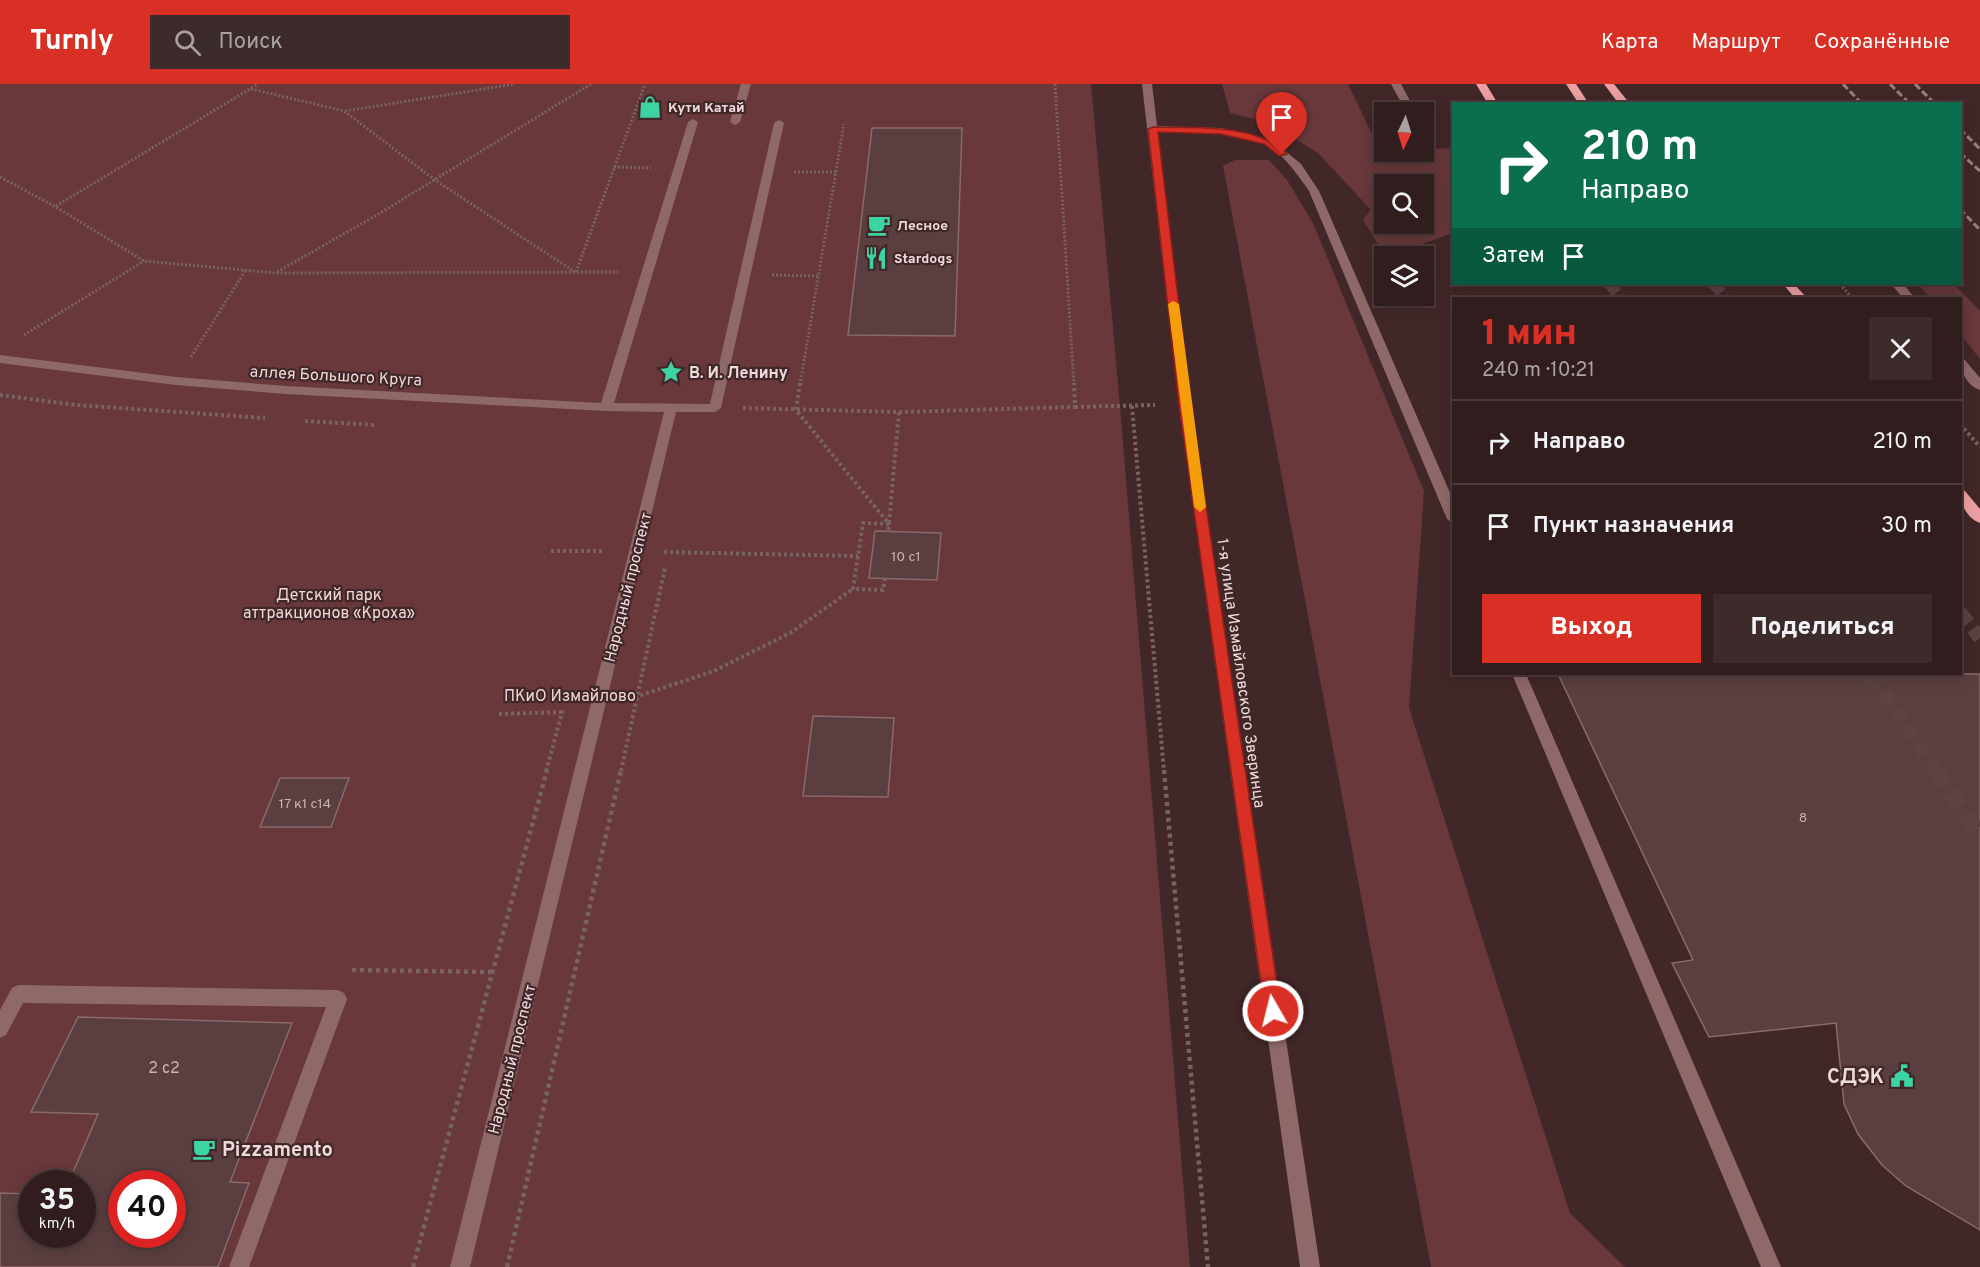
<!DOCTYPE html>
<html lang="ru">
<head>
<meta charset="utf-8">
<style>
	body { margin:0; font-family:Overpass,sans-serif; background:#3d2a2b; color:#f1f3f6; height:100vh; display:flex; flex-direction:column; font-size:22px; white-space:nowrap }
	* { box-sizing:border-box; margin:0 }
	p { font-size:20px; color:#a8a2a4 }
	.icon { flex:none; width:33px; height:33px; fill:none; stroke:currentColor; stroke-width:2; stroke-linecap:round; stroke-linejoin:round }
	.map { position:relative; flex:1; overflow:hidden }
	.panel { position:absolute; left:1452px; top:213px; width:510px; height:378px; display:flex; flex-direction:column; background:#321d1e; border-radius:0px; box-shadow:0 3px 15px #0003,0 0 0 2px #4d3b3c }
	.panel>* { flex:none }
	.hud { position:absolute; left:1452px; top:18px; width:510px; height:183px; border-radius:0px; box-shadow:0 3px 15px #0003,0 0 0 2px #4d3b3c; background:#0b6e4f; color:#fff; overflow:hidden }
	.needle { width:39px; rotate:184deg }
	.controls { position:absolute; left:1374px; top:18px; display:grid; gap:12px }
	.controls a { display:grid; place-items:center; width:60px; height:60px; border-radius:0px; background:#321d1e; box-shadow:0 3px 15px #0003,0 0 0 2px #4d3b3c; font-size:30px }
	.speed { position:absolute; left:18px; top:1086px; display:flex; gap:12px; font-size:30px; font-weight:700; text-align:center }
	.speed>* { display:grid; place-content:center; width:78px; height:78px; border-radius:50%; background:#321d1e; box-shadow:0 3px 15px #0003,0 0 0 2px #4d3b3c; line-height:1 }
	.speed small { font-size:15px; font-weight:400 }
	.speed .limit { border:9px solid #d22; background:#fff; color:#111 }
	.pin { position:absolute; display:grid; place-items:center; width:51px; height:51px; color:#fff; margin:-62px -26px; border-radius:50% 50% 50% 0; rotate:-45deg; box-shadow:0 0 6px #0007 }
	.pin .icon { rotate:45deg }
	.me { position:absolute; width:66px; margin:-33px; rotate:352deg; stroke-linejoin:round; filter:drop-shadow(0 0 4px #0008) }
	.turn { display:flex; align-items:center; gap:21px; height:126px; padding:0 30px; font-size:27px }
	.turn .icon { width:78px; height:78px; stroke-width:2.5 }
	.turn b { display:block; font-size:42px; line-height:51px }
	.then { display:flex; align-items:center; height:57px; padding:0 30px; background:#0003; gap:12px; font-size:22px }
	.round { display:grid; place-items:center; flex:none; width:63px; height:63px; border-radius:0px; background:#3d2a2b }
	.summary { display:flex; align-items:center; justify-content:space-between; height:102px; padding:0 30px }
	h1 { font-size:36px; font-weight:800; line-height:45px; color:#d93025 }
	.button { display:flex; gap:12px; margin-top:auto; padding:12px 30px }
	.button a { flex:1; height:69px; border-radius:0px; background:#d93025; color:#fff; font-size:24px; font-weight:800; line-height:69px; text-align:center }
	.button a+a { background:#3d2a2b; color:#f1f3f6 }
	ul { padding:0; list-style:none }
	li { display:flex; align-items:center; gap:18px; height:84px; padding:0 30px; border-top:2px solid #4d3b3c }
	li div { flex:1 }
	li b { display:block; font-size:22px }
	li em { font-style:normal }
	header { display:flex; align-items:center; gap:36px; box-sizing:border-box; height:84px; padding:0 30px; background:#d93025; color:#fff }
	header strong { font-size:28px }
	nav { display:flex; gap:33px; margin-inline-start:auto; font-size:21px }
	.search { width:420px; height:54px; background:#3d2a2b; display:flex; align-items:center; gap:15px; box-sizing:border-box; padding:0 21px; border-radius:0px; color:#a8a2a4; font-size:22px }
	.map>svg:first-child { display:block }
	.green { fill:#68383b; fill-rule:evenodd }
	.building { fill:#5b3f40; stroke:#8a6a6b; stroke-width:1.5; fill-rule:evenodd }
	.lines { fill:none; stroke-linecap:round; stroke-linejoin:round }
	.major-tunnel-far2 { stroke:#5c4243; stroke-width:11; stroke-dasharray:11 5; stroke-linecap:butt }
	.major-tunnel-far1 { stroke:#5c4243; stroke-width:14; stroke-dasharray:14 7; stroke-linecap:butt }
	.major-tunnel { stroke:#5c4243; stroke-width:18; stroke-dasharray:18 9; stroke-linecap:butt }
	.path-far2 { stroke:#7a6263; stroke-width:3; stroke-dasharray:2 2; stroke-linecap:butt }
	.path-far1 { stroke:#7a6263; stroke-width:4; stroke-dasharray:3 3; stroke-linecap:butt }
	.path { stroke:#7a6263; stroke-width:4.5; stroke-dasharray:4 4; stroke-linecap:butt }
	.minor { fill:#8f696a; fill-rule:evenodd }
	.major { fill:#eda0a3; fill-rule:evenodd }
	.rail { stroke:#967f80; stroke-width:3; stroke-dasharray:7 3; stroke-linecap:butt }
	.route { fill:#d93025; stroke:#8d1f18; stroke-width:1.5 }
	.slow { fill:#f59e0b }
	.labels { text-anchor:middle; stroke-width:4.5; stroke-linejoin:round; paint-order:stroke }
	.far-poi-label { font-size:14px; font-weight:bold; fill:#eddadb; stroke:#422728; text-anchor:start }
	.number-label { font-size:14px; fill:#c8b3b4 }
	.poi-label { font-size:16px; font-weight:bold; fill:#eddadb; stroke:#422728; text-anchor:start }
	.street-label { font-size:16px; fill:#eddadb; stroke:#422728 }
	.park-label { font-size:16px; fill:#efd6d7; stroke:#422728 }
	.near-number-label { font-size:16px; fill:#c8b3b4 }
	.near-poi-label { font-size:20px; font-weight:bold; fill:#eddadb; stroke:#422728; text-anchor:end }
</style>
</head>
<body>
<header>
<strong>Turnly</strong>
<div class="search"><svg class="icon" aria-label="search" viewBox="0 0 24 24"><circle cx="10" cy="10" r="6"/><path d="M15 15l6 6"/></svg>Поиск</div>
<nav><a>Карта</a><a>Маршрут</a><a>Сохранённые</a></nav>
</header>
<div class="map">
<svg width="1980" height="1183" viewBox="0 0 1980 1183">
	<rect width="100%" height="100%" fill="#422728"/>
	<g class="green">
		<path d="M0,0H1091L1120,322L1190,1183H0ZM32,1100H82V1150H32ZM122,1100H172V1150H122Z"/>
		<path d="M1222,0H1348L1374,54L1384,58V68H1424V65L1453,64V149L1405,166L1383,168L1363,136L1371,126L1318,69L1270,39L1230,29ZM1384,100H1424V140H1384Z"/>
		<path d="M1235,76H1269L1287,96L1313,139L1424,407L1409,624L1570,1129L1625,1183H1431L1223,82Z"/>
		<path d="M1918,200H1954L1980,227V275L1961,251L1960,214H1930Z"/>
	</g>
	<g class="building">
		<path d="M872,44H962L955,252L848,251Z"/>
		<path d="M875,447L941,449L937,496L869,494Z"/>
		<path d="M1558,590H1980V1146L1906,1102L1882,1081L1858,1050L1844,1020L1836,939L1709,953L1672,879L1693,876Z"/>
		<path d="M813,632L894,634L888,713L803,712Z"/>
		<path d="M280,694H349L331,743H260Z"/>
		<path d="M78,933L292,939L230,1098L249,1099L218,1183H0V1109L32,1110V1150H82V1100H68L98,1030L31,1028ZM122,1100H172V1150H122Z"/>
	</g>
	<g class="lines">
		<g class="major-tunnel-far2">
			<path d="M1610,200L1620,214"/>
			<path d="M1714,200L1725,214"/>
		</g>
		<g class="major-tunnel-far1">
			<path d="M1960,528L1980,554"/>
			<path d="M1871,590L1936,687"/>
		</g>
		<path class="major-tunnel" d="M1935,686L1980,753"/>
		<g class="path-far2">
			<path d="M1055,0L1074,301"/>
			<path d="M251,5L344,27L435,96L575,188"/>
			<path d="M345,27L515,0"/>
			<path d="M614,83L651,84"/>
			<path d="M794,88H836"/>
			<path d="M0,93L56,123L144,177L276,189L618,188"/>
			<path d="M56,122L258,0"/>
			<path d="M277,188L377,131L591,0"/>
			<path d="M576,188L645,0"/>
			<path d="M772,191L818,192"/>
			<path d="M1840,200L1852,214"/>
			<path d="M24,251L144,177"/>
			<path d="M191,273L245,187"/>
			<path d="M800,301L844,40"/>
		</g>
		<g class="path-far1">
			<path d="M800,299L796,326L889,440"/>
			<path d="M0,311L76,321L265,334"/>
			<path d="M1132,322L1164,687"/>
			<path d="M1075,323L1155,321"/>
			<path d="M743,324L899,328L1075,323L1074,299"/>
			<path d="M305,337L375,341"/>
			<path d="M1960,340L1980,363"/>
			<path d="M889,439L899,328"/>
			<path d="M551,467H605"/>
			<path d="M664,468L858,472"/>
			<path d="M885,494L883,506L853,505L863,439L889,440L888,448"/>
			<path d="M629,615L714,587L790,549L853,505"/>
			<path d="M499,630L563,628"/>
			<path d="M546,687L563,625"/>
			<path d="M621,687L665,484"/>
		</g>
		<g class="path">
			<path d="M1164,686L1208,1183"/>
			<path d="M352,886L492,888"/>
			<path d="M413,1183L547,686"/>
			<path d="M507,1183L621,686"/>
		</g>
		<g class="minor">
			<path d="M741,0H751L740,38L735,41L730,38Z"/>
			<path d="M1142,0H1152L1157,42L1221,44L1272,56L1301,80L1319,107L1454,418V440L1447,435L1309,107C1297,90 1283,69 1264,60C1237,47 1188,49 1158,48L1191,321L1320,1183H1300L1179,321Z"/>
			<path d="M1391,0H1401L1416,28H1406Z"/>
			<path d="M693,35L698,38L614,319L710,320L774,39L779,36L784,39L721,324L715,328H676L470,1183H450L664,328L606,327L286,310L176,301L0,279V271L176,293L286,302L601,319L688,38Z"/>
			<path d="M1891,200H1903L1915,214H1903Z"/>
			<path d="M1960,274L1964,275L1980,294V306C1967,302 1960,287 1960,274Z"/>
			<path d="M1512,590H1526L1781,1183H1761Z"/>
			<path d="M18,901L338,906L344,909L347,915L249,1183H229L326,923L23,919L6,951L0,954V926L12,904Z"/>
		</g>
		<g class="major">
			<path d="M1476,0H1486L1498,20H1488Z"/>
			<path d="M1566,0H1576L1589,20H1579Z"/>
			<path d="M1604,0H1614L1630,20H1619Z"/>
			<path d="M1783,200H1794L1807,214H1795Z"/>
			<path d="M1960,405L1965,407L1980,425V439C1966,434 1960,419 1960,405Z"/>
		</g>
		<g class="rail">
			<path d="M1843,0L1862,20"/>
			<path d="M1890,0L1910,20"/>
			<path d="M1915,0L1935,20"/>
			<path d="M1960,45L1980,65"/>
			<path d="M1960,69L1980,87"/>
			<path d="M1960,125L1980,146"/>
		</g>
	</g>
	<path class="route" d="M1153,43C1192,44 1258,39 1287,70L1279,72L1264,60L1221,50L1158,48L1191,321L1281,927L1279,932L1273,935L1267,932L1265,927L1179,321L1148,45Z"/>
	<path class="slow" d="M1173,217L1179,220L1206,423L1200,428L1194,423L1168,220Z"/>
	<defs>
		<g id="shop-bare" transform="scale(1.8)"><path d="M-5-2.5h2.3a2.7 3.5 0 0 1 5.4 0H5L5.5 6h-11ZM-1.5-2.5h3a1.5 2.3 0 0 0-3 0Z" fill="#3dd4a3" stroke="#422728" stroke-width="2.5" paint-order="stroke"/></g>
		<g id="cafe-bare" transform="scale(1.8)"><path d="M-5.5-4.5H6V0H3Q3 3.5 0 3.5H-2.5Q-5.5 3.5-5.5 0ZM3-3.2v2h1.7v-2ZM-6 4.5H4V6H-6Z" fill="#3dd4a3" stroke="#422728" stroke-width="2.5" paint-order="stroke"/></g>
		<g id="restaurant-bare" transform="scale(1.8)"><path d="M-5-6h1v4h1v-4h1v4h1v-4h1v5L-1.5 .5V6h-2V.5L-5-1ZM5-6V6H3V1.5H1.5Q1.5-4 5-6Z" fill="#3dd4a3" stroke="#422728" stroke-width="2.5" paint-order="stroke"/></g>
		<g id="sight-bare" transform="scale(1.8)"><path d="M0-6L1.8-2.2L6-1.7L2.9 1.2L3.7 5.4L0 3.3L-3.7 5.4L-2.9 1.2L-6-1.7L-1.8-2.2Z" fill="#3dd4a3" stroke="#422728" stroke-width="2.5" paint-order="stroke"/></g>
		<g id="civic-bare" transform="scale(1.8)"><path d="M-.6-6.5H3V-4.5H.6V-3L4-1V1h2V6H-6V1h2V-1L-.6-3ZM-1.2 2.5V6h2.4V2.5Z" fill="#3dd4a3" stroke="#422728" stroke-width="2.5" paint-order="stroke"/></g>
	</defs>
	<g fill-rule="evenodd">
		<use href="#shop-bare" x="650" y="23"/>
		<use href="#cafe-bare" x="879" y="141"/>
		<use href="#restaurant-bare" x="876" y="174"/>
		<use href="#sight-bare" x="671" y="288"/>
		<use href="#civic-bare" x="1902" y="992"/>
		<use href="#cafe-bare" x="204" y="1065"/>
	</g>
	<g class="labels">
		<g class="far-poi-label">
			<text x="668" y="28">Кути Катай</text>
			<text x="897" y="146">Лесное</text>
			<text x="894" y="179">Stardogs</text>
		</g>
		<g class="number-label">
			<text x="906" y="477">10 с1</text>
			<text x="305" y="724">17 к1 с14</text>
			<text x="1803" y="738">8</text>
		</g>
		<g class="poi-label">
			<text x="689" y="294">В. И. Ленину</text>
		</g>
		<g class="street-label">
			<text transform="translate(336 291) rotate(3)" y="6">аллея Большого Круга</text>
			<text transform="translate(627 503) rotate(-76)" y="6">Народный проспект</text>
			<text transform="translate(1242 589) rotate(82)" y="6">1-я улица Измайловского Зверинца</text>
			<text transform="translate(511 975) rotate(-76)" y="6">Народный проспект</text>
		</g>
		<g class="park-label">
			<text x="329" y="516">Детский парк<tspan x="329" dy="18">аттракционов «Кроха»</tspan></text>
			<text x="570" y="617">ПКиО Измайлово</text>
		</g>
		<g class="near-number-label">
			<text x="164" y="989">2 с2</text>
		</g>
		<g class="near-poi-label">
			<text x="1884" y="999">СДЭК</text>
			<text x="222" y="1072" text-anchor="start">Pizzamento</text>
		</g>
	</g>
</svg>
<div class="controls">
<a><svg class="needle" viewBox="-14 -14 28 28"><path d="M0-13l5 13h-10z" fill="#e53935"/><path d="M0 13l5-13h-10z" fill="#a8a2a4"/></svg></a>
<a><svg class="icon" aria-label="search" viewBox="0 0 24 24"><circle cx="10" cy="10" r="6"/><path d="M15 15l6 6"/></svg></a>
<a><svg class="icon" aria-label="layers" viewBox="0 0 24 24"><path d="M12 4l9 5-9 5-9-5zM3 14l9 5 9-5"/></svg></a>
</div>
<div class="speed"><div>35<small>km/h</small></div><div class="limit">40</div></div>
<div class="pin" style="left:1282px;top:70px;background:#d93025"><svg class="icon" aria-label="arrive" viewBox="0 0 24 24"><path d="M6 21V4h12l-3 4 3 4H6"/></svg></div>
<svg class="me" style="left:1273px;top:927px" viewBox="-20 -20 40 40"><circle r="17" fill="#d93025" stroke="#fff" stroke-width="3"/><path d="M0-11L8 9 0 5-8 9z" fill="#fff"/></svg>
<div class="hud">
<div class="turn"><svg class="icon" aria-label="right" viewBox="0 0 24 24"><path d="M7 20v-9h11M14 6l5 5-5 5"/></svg><div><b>210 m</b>Направо</div></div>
<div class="then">Затем<svg class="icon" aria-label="arrive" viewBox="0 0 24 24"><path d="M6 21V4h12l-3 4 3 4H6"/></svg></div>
</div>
<section class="panel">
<div class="summary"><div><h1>1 мин</h1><p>240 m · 10:21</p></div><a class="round"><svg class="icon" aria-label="close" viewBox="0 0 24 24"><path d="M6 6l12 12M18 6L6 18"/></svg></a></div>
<ul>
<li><svg class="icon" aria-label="right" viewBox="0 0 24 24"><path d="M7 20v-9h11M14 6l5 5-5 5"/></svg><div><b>Направо</b></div><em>210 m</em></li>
<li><svg class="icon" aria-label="arrive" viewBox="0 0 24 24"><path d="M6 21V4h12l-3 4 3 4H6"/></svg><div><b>Пункт назначения</b></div><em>30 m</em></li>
</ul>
<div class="button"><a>Выход</a><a>Поделиться</a></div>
</section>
</div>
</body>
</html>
